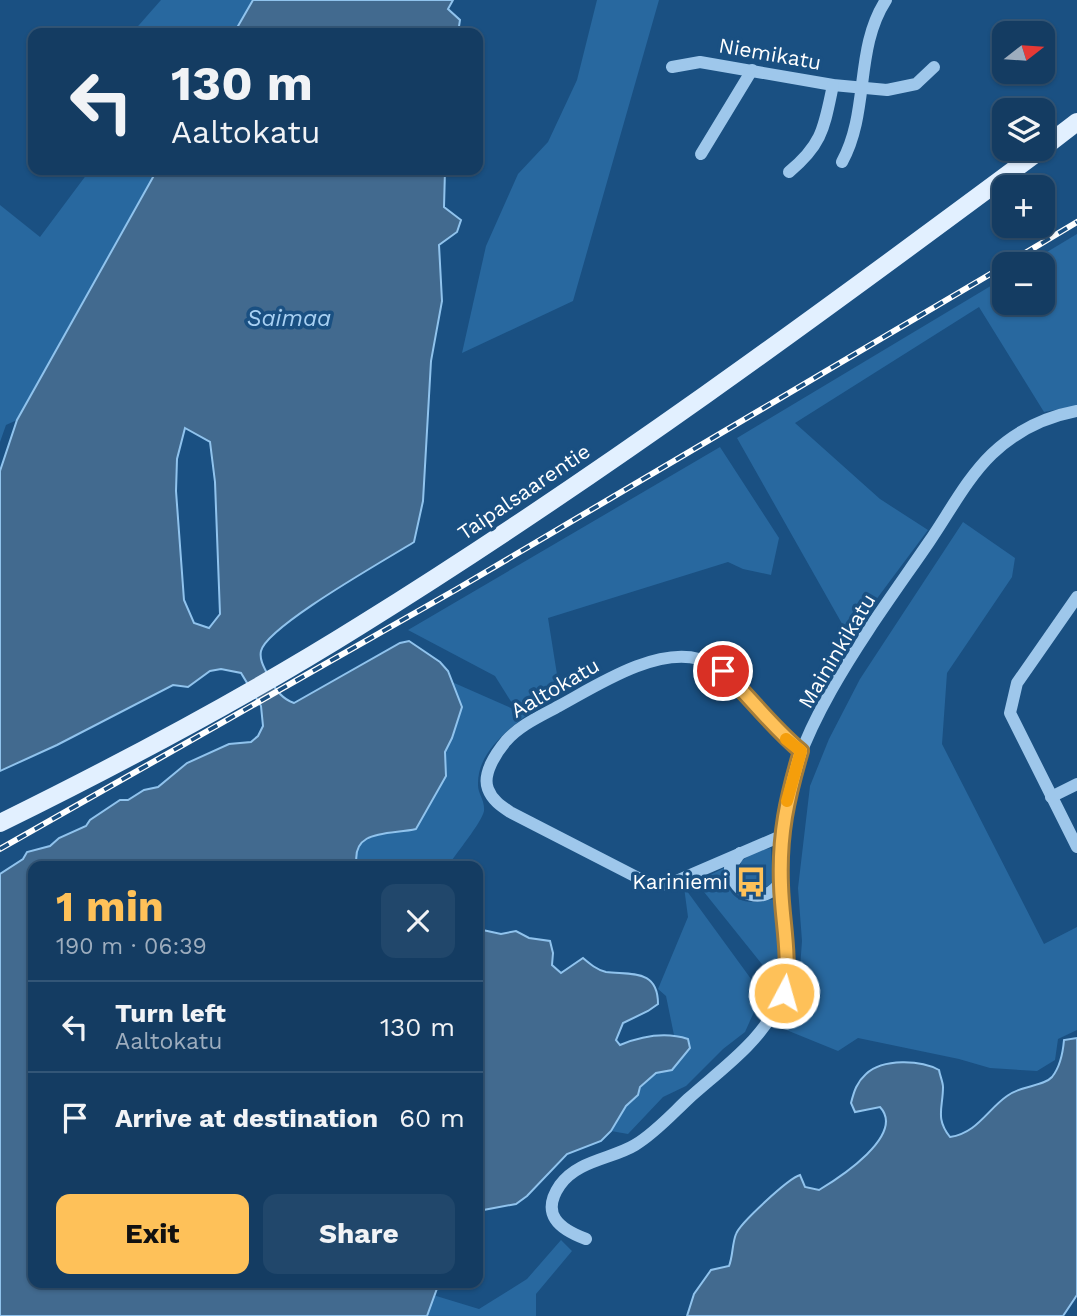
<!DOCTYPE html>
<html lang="en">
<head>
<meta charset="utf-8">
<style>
	body { margin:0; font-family:"Work Sans",sans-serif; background:#21476b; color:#f1f3f6; height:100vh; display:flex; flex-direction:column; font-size:26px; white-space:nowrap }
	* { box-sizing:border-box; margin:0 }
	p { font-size:23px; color:#9dadbe }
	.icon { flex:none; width:38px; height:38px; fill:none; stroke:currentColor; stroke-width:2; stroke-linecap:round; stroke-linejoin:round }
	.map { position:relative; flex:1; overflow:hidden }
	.drawer { position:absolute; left:28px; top:861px; width:455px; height:427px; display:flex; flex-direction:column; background:#143c62; border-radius:14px; box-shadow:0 2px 5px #0004,0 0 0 2px #335677 }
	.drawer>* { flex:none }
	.guide { position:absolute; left:28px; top:28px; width:455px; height:147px; border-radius:14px; box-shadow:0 2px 5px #0004,0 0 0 2px #335677; background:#143c62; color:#f1f3f6; overflow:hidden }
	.needle { width:46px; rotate:73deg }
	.buttons { position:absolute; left:992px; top:21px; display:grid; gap:14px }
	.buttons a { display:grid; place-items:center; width:63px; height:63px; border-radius:14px; background:#143c62; box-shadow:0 2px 5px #0004,0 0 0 2px #335677; font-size:35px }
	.pin { position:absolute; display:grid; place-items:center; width:60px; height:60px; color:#fff; margin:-30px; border:4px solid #fff; border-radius:50%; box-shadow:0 2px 7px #0007 }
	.me { position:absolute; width:77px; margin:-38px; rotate:6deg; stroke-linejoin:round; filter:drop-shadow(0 0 5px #0008) }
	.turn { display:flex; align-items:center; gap:24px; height:147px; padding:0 28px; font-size:32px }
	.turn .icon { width:91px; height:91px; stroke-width:2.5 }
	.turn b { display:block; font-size:49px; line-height:60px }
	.round { display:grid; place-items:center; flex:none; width:74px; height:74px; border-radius:14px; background:#21476b }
	.head { display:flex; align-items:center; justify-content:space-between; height:119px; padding:0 28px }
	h1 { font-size:42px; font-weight:700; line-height:52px; color:#fec159 }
	.button { display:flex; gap:14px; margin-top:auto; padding:14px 28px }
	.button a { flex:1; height:80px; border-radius:14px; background:#fec159; color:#111; font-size:28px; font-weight:700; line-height:80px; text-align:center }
	.button a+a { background:#21476b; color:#f1f3f6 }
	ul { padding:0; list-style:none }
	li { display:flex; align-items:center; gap:21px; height:91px; padding:0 28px; border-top:2px solid #335677 }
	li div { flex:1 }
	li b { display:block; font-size:26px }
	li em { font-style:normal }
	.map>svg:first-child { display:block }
	.green { fill:#28689f }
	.water { fill:#426a8f; stroke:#90c3ed; stroke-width:2; fill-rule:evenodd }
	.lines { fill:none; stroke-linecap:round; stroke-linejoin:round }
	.minor { stroke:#9ec7eb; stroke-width:12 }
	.major { stroke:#e2f0ff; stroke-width:18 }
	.rail-casing { stroke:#fff; stroke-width:6 }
	.rail { stroke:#1a5082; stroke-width:3.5; stroke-dasharray:10; stroke-linecap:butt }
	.route-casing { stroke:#a57d3a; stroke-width:18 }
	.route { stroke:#fec159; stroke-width:12 }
	.slow { stroke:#f59e0b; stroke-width:12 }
	.labels { text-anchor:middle; stroke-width:7; stroke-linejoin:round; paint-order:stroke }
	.street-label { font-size:21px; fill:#fff; stroke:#1a5082 }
	.poi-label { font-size:21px; fill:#fff; stroke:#1a5082; text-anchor:end }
	.water-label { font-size:23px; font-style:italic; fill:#a9d1f3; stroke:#1a5082 }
</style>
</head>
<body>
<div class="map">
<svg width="1077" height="1316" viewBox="0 0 1077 1316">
	<rect width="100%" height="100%" fill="#1a5082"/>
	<g class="green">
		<path d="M161,0H253L234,33H132Z"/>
		<path d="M597,0H659L573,301L462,353L486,246L518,174L548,142L577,80Z"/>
		<path d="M90,170H157L17,420L6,425L0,442V205L40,237Z"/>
		<path d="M1077,234V406L1044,412L979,307L795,423L880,499L928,530L849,636L737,438L1004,278V303H1043V264H1027Z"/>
		<path d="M720,447L779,538L771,575L743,569L728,562L548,618L559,687L515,708L495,676L408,630Z"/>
		<path d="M963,522L1015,558L1012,577L947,673L942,744L1044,944L1077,927V1030L1058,1039L1055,1060L1037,1071L990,1068L959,1059L858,1038L838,1051L779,1027L798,995L802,941L798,888L810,786L829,739L860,679Z"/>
		<path d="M452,682L527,715C505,732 477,754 478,785C478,794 485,800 484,811C482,822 455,855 448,866H357C350,828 390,835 416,829L446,776L445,752L452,738L462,707Z"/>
		<path d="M771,848L773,883L764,888C749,886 739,877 741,861L755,852Z"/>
		<path d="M724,868C726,886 731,902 753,902C761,902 767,899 775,900L779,971L777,983L696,882Z"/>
		<path d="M684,887L762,994L745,1032L723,1049L686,1086L663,1097L628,1134L611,1131L626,1106L638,1095L640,1087L656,1073L672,1070L688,1039L674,1035L666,996L658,989L688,917Z"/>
		<path d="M561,1240L572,1251L536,1294V1316H427L433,1295L479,1309L527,1279Z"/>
	</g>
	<g class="water">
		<path d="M253,0H453L448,9L460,20L458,33H234Z"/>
		<path d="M157,170H445L444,207L461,220L457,232L439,245L442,301L431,361L423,501L414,542C387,559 267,626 261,651C259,660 265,669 269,677C274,688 282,699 294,703L400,643L409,641L440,662L448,671L462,707L452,738L445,752L446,776L416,829C391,835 350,828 357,866H33V1283H439L427,1316H0V874L23,859L27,852L50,846L59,838L86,826L90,820L120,800H128L144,790L158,787L187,763L229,744L251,742L258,736L263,726L261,706L241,673L221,669L210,671L188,687L173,685L57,745L0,771V471L17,420ZM185,428L210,442L215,482L220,614L209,628L194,623L184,600L176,491L177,459Z"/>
		<path d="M478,929L501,934L516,931L529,938L550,941L553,953L552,965L561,973L583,958C590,964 597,970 606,972C632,975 658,969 658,1004L648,1011L623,1023L616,1040L620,1045C642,1036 666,1032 688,1039L690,1048L672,1070L656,1073L640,1087L638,1095L626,1106L611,1131L601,1141L567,1154L527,1196L516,1204L478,1211Z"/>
		<path d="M1077,1038V1295L1063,1316H687L694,1294L711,1270L729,1266C733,1256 732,1244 736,1234C740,1223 789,1178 800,1175L805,1187L819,1190C839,1178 906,1135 880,1107L855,1112L851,1103C854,1091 857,1082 866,1074C883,1058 921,1060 939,1070C940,1076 943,1082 943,1087C943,1108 935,1118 950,1137C977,1133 987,1110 1007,1096C1021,1085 1043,1087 1052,1077C1060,1067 1063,1052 1064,1040Z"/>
	</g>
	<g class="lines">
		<g class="minor">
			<path d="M672,67L700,62L833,85L887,90L916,84L934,67"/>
			<path d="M701,154L752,70"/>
			<path d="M842,162C870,111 854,49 886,0"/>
			<path d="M789,172C823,144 824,127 833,85"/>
			<path d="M1077,597L1017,683L1010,713L1077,847"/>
			<path d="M1051,797L1077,784"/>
			<path d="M781,836L674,882L662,885L650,884L510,812C501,806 492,800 488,789C482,774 496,753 506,741C520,725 541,716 559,706C596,686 655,647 699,659C736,669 770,726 801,751"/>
			<path d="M740,853L730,868C733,896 765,907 781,881"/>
			<path d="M586,1239C559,1229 540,1214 560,1185C578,1160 612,1159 635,1145C655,1133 672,1114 688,1099C719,1071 758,1044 777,1006C795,972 785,932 781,895C779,869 779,841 783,815C799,719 875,621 929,542C949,513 967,478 992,454C1015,432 1045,417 1077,411"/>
		</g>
		<g class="major">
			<path d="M1043,148L1077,122"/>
			<path d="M0,823C122,763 246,697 361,625C596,479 820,314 1042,149"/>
		</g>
		<g class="rail-casing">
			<g id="rail">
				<path d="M1007,264L1077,222"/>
				<path d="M0,849L457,589L1004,266"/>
			</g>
		</g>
		<use href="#rail" class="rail"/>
	</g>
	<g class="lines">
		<g class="route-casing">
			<path id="route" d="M723,671C750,697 772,727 801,751C787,799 779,834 781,885C782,922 791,956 784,993"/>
		</g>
		<use href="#route" class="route"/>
		<path class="slow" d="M786,739L801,751L787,801"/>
	</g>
	<defs>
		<g id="bus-bare" transform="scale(2.415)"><path d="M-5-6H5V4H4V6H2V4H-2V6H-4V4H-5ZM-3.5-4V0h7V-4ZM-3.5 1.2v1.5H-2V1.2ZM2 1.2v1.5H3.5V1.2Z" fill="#fec159" stroke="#1a5082" stroke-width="2.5" paint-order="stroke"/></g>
	</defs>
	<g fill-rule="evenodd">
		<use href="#bus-bare" x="751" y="882"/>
	</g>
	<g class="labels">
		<g class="street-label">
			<text transform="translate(770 54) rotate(10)" y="7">Niemikatu</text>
			<text transform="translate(524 492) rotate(-34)" y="7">Taipalsaarentie</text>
			<text transform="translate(837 651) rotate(-59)" y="7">Maininkikatu</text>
			<text transform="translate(555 688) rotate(-30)" y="7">Aaltokatu</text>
		</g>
		<g class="poi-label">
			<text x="728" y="889">Kariniemi</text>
		</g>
		<g class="water-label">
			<text x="289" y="326">Saimaa</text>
		</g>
	</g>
</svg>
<div class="buttons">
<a><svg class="needle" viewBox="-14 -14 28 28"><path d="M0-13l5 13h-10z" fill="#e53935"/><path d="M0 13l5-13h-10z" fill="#9dadbe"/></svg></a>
<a><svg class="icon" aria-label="layers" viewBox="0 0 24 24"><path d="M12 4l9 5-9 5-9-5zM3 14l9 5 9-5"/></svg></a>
<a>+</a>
<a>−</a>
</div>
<div class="pin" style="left:723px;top:671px;background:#d93025"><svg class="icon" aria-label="arrive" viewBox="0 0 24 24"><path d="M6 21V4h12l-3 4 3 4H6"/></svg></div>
<svg class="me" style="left:784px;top:993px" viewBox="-20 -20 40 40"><circle r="17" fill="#fec159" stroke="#fff" stroke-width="3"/><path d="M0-11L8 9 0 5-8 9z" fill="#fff"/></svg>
<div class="guide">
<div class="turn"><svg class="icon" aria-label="left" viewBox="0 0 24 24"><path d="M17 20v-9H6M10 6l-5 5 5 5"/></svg><div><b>130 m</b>Aaltokatu</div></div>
</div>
<section class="drawer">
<div class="head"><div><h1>1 min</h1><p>190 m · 06:39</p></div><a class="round"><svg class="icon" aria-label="close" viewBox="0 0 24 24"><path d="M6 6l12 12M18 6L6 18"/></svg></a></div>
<ul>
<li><svg class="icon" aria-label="left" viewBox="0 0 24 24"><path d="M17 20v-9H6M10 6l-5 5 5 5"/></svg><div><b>Turn left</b><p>Aaltokatu</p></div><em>130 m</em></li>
<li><svg class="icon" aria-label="arrive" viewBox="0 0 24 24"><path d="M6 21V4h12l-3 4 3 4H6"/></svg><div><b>Arrive at destination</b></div><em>60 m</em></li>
</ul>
<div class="button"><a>Exit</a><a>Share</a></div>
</section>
</div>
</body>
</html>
